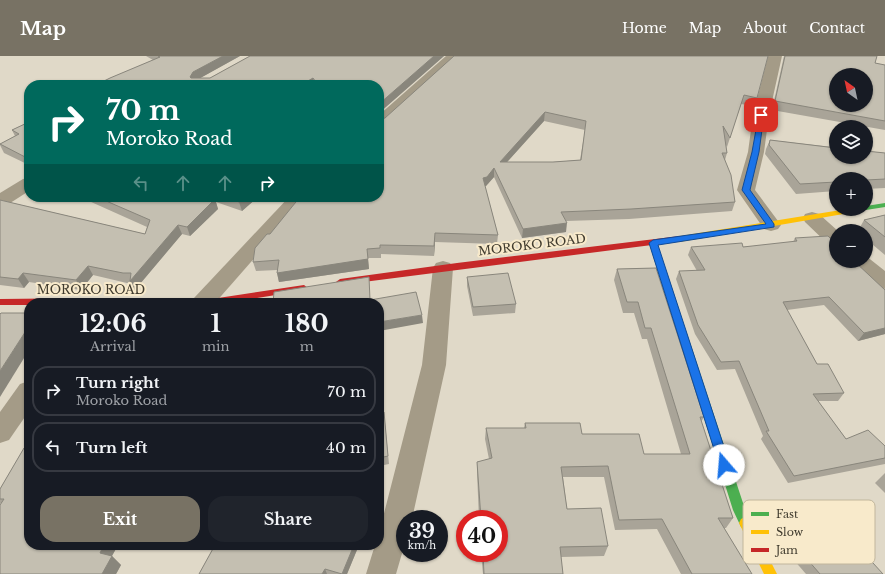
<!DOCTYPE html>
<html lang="en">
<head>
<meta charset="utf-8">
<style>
	body { margin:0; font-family:"Libre Baskerville",serif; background:#20242c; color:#f1f3f6; height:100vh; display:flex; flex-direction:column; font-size:15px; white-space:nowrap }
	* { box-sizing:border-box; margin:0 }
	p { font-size:13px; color:#9ea1a6 }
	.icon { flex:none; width:22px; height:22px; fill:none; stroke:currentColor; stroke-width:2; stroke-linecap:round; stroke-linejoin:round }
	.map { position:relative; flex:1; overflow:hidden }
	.side { position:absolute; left:24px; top:242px; width:360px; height:252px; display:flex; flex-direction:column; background:#171b24; border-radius:16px; box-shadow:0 1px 3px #0004 }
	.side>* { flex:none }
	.hud { position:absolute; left:24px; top:24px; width:360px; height:122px; border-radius:16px; box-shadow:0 1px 3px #0004; background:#00695c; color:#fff; overflow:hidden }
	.needle { width:26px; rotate:327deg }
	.fabs { position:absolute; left:829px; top:12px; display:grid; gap:8px }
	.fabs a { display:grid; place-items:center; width:44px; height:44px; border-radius:50%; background:#171b24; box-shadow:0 1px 3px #0004; font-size:20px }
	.speed { position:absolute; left:396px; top:454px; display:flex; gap:8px; font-size:20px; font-weight:700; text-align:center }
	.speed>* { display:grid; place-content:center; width:52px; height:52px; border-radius:50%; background:#171b24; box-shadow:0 1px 3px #0004; line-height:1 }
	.speed small { font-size:10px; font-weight:400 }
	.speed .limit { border:6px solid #d22; background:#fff; color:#111 }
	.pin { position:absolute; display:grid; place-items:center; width:34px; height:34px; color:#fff; margin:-17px; border-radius:8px; box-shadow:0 2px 6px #0006 }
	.me { position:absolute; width:44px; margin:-22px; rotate:342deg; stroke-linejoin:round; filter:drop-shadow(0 0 3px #0008) }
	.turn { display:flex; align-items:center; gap:14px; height:84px; padding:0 16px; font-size:18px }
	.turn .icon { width:52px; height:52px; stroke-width:2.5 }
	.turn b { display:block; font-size:28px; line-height:34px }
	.lanes { display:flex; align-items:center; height:38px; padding:0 16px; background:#0003; justify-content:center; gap:20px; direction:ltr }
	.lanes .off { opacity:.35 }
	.eta { display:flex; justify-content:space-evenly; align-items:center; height:68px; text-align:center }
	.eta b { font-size:24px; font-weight:800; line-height:28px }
	.action { display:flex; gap:8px; margin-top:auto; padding:8px 16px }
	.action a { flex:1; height:46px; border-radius:16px; background:#787264; color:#fff; font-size:16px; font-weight:800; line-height:46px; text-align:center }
	.action a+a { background:#20242c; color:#f1f3f6 }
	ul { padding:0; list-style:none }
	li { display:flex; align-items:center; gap:12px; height:50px; margin:0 8px 6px; padding:0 8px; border:2px solid #363941; border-radius:16px }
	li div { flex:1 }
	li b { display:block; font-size:15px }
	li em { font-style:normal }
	header { display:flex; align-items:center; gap:24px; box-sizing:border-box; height:56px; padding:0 20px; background:#787264; color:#fff }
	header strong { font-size:19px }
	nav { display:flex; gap:22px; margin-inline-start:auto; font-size:14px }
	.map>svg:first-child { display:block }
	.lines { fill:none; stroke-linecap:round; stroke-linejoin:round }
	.street { fill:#a49b87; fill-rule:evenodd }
	.fast { fill:#4caf50; fill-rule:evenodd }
	.slow { fill:#ffc107; fill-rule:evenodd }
	.jam { fill:#c62828; fill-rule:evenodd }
	.wall { fill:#a9a498; fill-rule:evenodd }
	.shaded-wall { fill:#89867c }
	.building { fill:#c4bfb1; stroke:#89867c; fill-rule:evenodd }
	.route { fill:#1a73e8; stroke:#114b97 }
	.labels { text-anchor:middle; stroke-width:4; stroke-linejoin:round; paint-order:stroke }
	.street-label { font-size:12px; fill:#403b2e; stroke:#f8eacb }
	.key { fill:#f8eacb; stroke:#c1b69c; stroke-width:1 }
	.key-label { font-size:11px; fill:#403b2e }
</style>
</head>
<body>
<header>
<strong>Map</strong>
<nav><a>Home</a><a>Map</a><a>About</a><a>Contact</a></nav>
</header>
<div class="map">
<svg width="885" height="518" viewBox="0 0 885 518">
	<rect width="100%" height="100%" fill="#e0d9c8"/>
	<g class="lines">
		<g class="street">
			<path d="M446,0H461L385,70L379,72V59Z"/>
			<path d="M768,0H782L769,59L764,96L755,134L781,169L778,173L771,175L764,173L737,134L748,96L753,59Z"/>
			<path d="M29,122V135L7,149L0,151V137L23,123Z"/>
			<path d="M289,141H308L215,247H191L194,242Z"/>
			<path d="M812,156L819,158L838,175H836V190L829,189L805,166L803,162L805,158Z"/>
			<path d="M866,200L885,215V233C873,230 858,216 851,205H866Z"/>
			<path d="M443,205L450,207L453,212L446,309L412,463H405V487L396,518H366L375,489H379V477L422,309L433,212L436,207Z"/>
			<path d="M29,325V355L9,384L0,387V356L20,328Z"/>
		</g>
		<g class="fast">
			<path d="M885,147V151L866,154L863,153H866V150Z"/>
			<path d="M653,184L657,187L745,453L751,467L749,471L745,473L741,471L733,454L649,187Z"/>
		</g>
		<g class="slow">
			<path d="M847,153H865L861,155L680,186L676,183L680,180Z"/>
			<path d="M745,461L749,463L777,518H764L739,467L741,463Z"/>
		</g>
		<g class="jam">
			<path d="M680,180L683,181L684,183L683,185L340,229L336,226L340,223L457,207Z"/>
			<path d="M304,229L308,232L307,234L226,247H201L205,244Z"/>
			<path d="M92,242L182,244L186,247H29V249H0V243Z"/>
		</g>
	</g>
	<g class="wall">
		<path d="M146,0H240L200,22H210L250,0H444L379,57V29H96L153,4Z"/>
		<path d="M768,0L757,42L754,50L741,48L727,91L726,89L727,97L725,104L735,146L732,155L629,163L566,165V176L522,182L494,121L486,130H485L498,179L497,188L435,186L434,200L381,198V202H368L369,213L279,226L277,217V214L256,215L253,206L270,178L379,64ZM544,65L585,74L580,104L553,106H507Z"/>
		<path d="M784,0H877L875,7L885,9V74L772,54Z"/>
		<path d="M29,66V109L4,97L0,89V88L15,80L12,74Z"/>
		<path d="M770,84L885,97V132L866,133V123H836V135L796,138L765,98L766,93Z"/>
		<path d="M80,141H258L242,155L216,146L218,153L190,180L182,178L134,235L130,226L127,227L93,219L81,234L29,226L24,232L0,229V144L145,178L147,171Z"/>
		<path d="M885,159V199L866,183V175H858L864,164Z"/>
		<path d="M795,182L885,234V278L858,285L824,249L787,254L817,308L844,337L838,345H818L846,383L885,390V408L788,427L761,383L763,380L735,313L717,314L695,278L676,223L679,215H697L688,199L691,191H743L793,186Z"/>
		<path d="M656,212L704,361L701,366L733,462L726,472H724L752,518H681L657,473L615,474L604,421H563L567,453L608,490L604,500L561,501L563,518H483L481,497H499V463H479L477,416V406L489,403L485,383L486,372H524L525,367L582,378L644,398H681L647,283H642L634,257H623L614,224L617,213Z"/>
		<path d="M467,221L516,248L515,257L473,260L467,230Z"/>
		<path d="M384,356L389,408L379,410V357Z"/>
		<path d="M24,392H29V489H118L112,500L121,509L116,518H0V449L1,448L0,447V433Z"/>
		<path d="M885,417V437L875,427Z"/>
		<path d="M781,473L883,518H806L774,481Z"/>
		<path d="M215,489H359L347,518H199Z"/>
	</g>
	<g class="shaded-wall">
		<path d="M223,0H240L195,25L190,21L193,16Z"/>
		<path d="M434,0H444L379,57V48Z"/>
		<path d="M313,22L314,29H301Z"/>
		<path d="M545,56L544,65L499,115L500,106Z"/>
		<path d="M494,112V121L486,130L482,131L483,122Z"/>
		<path d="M245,141H258L242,155L239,146Z"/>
		<path d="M215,143L218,153L190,180L187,171Z"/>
		<path d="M567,167L566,176L522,182L523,173Z"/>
		<path d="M178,169L182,178L134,235L130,225Z"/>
		<path d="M435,177V186L434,200V190Z"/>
		<path d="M367,193L369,213L279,226L277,217Z"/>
		<path d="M88,210L93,219L81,234L76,224Z"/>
		<path d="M23,217L29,226L24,232L18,223Z"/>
		<path d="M422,259L423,267L379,275V266Z"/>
		<path d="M29,270V294L0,341V315Z"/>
		<path d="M885,272V278L858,285L864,277Z"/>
		<path d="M104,489H118L108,507L100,497Z"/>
		<path d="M354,489H359L347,518H342Z"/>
		<path d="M112,500L121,509L116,518H102Z"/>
		<path d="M325,513L327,518H322Z"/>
	</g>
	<g class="building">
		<path d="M158,0H223L193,16L190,21L191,22H210L250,0H434L379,48V29H318L313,22L301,29H96L110,22L160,1Z"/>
		<path d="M454,0H768L757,42L744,39L730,82L723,70L727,97H722L731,119L735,146L631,153L561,156L567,167L523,173L494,112L487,121L483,122L498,179L435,177L434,190L380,189V192L367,193L368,203L277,217L279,204L253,206L255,192L267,178H270L300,141H379V64L385,62ZM545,56L586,65L581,104L553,106H500Z"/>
		<path d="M785,0H877L875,7L885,9V65L775,45ZM836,19H866V49H836Z"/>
		<path d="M29,66V103L0,88L19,78L12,74Z"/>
		<path d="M770,84L836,92V101H866V95L885,97V123L866,124V123H836V126L800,128L769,89Z"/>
		<path d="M97,141H206L215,143L187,171L178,169L130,225L131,217H123L88,210L76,224L23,217L18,223L0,221V144L145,178L150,164Z"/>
		<path d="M225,141H245L239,146Z"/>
		<path d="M885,159V181L864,164Z"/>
		<path d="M828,180L836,188V205H854L885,234V272L864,277L829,241L783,246L817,308H828L844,337L813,338L846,383L868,374L885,390V402L794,420L766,375H769L739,305L721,306L698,269L679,215L705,214L691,191L742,187L743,191L797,185L795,182Z"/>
		<path d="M656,212L704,361H700L733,462H718L752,518H692L662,463L619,464L608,410L561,411L567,453L601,452L608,490L560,491L563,518H484L483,497H499V463H481L477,406L492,402L486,372H526L525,367H580L582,378H639L644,398H690L651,272H645L638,246H627L617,213Z"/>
		<path d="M508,217L516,248L473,251L467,221Z"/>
		<path d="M369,221L370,244L416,236L422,259L379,266V247H273L274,236Z"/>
		<path d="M1,257H29V270L0,315V258Z"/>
		<path d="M384,356L388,400L379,402V357Z"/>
		<path d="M24,392H29V489H104L100,497L112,500L102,518H0V449L4,443H0V433Z"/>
		<path d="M822,451L883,518H820L781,473Z"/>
		<path d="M215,489H354L342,518L325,513L322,518H199Z"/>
	</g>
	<path class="route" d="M759,57L764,59L759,96L750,134L774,168V171L658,189L730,409L728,412L724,414L720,412L719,409L649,187L653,184L766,168L742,134L752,96Z"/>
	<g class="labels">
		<g class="street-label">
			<text transform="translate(532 189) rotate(-7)" y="4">MOROKO ROAD</text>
			<text x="91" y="238">MOROKO ROAD</text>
		</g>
	</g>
	<rect x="743" y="444" width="132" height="64" rx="6" class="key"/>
	<rect x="751" y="456" width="18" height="4" fill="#4caf50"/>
	<rect x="751" y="474" width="18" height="4" fill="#ffc107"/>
	<rect x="751" y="492" width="18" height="4" fill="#c62828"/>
	<g class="key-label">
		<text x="776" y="462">Fast</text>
		<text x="776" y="480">Slow</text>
		<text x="776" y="498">Jam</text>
	</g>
</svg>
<div class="fabs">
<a><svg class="needle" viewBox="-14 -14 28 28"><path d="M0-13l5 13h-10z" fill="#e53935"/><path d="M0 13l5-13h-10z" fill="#9ea1a6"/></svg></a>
<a><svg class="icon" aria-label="layers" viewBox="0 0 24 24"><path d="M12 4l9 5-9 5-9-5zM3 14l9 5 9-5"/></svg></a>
<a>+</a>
<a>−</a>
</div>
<div class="speed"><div>39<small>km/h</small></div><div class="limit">40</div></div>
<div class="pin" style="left:761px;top:59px;background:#d93025"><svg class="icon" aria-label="arrive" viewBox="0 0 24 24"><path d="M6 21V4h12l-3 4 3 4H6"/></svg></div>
<svg class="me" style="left:724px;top:409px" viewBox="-20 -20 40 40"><circle r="19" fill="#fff"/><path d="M0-13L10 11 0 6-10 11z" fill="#1a73e8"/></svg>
<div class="hud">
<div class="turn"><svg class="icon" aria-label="right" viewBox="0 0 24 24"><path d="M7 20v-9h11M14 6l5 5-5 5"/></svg><div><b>70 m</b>Moroko Road</div></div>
<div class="lanes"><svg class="icon off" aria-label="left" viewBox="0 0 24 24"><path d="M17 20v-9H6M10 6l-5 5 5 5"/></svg><svg class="icon off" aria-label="ahead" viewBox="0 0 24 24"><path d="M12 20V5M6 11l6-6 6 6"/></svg><svg class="icon off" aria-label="ahead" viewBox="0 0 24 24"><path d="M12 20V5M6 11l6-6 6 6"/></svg><svg class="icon" aria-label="right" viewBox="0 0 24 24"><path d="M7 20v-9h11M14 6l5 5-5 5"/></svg></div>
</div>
<section class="side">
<div class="eta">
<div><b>12:06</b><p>Arrival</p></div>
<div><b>1</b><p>min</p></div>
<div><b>180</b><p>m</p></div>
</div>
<ul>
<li><svg class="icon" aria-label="right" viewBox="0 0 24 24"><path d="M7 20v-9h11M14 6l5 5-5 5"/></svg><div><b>Turn right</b><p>Moroko Road</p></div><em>70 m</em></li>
<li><svg class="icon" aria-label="left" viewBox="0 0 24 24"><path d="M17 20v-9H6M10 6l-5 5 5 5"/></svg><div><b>Turn left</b></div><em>40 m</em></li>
</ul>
<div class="action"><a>Exit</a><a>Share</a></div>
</section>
</div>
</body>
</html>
